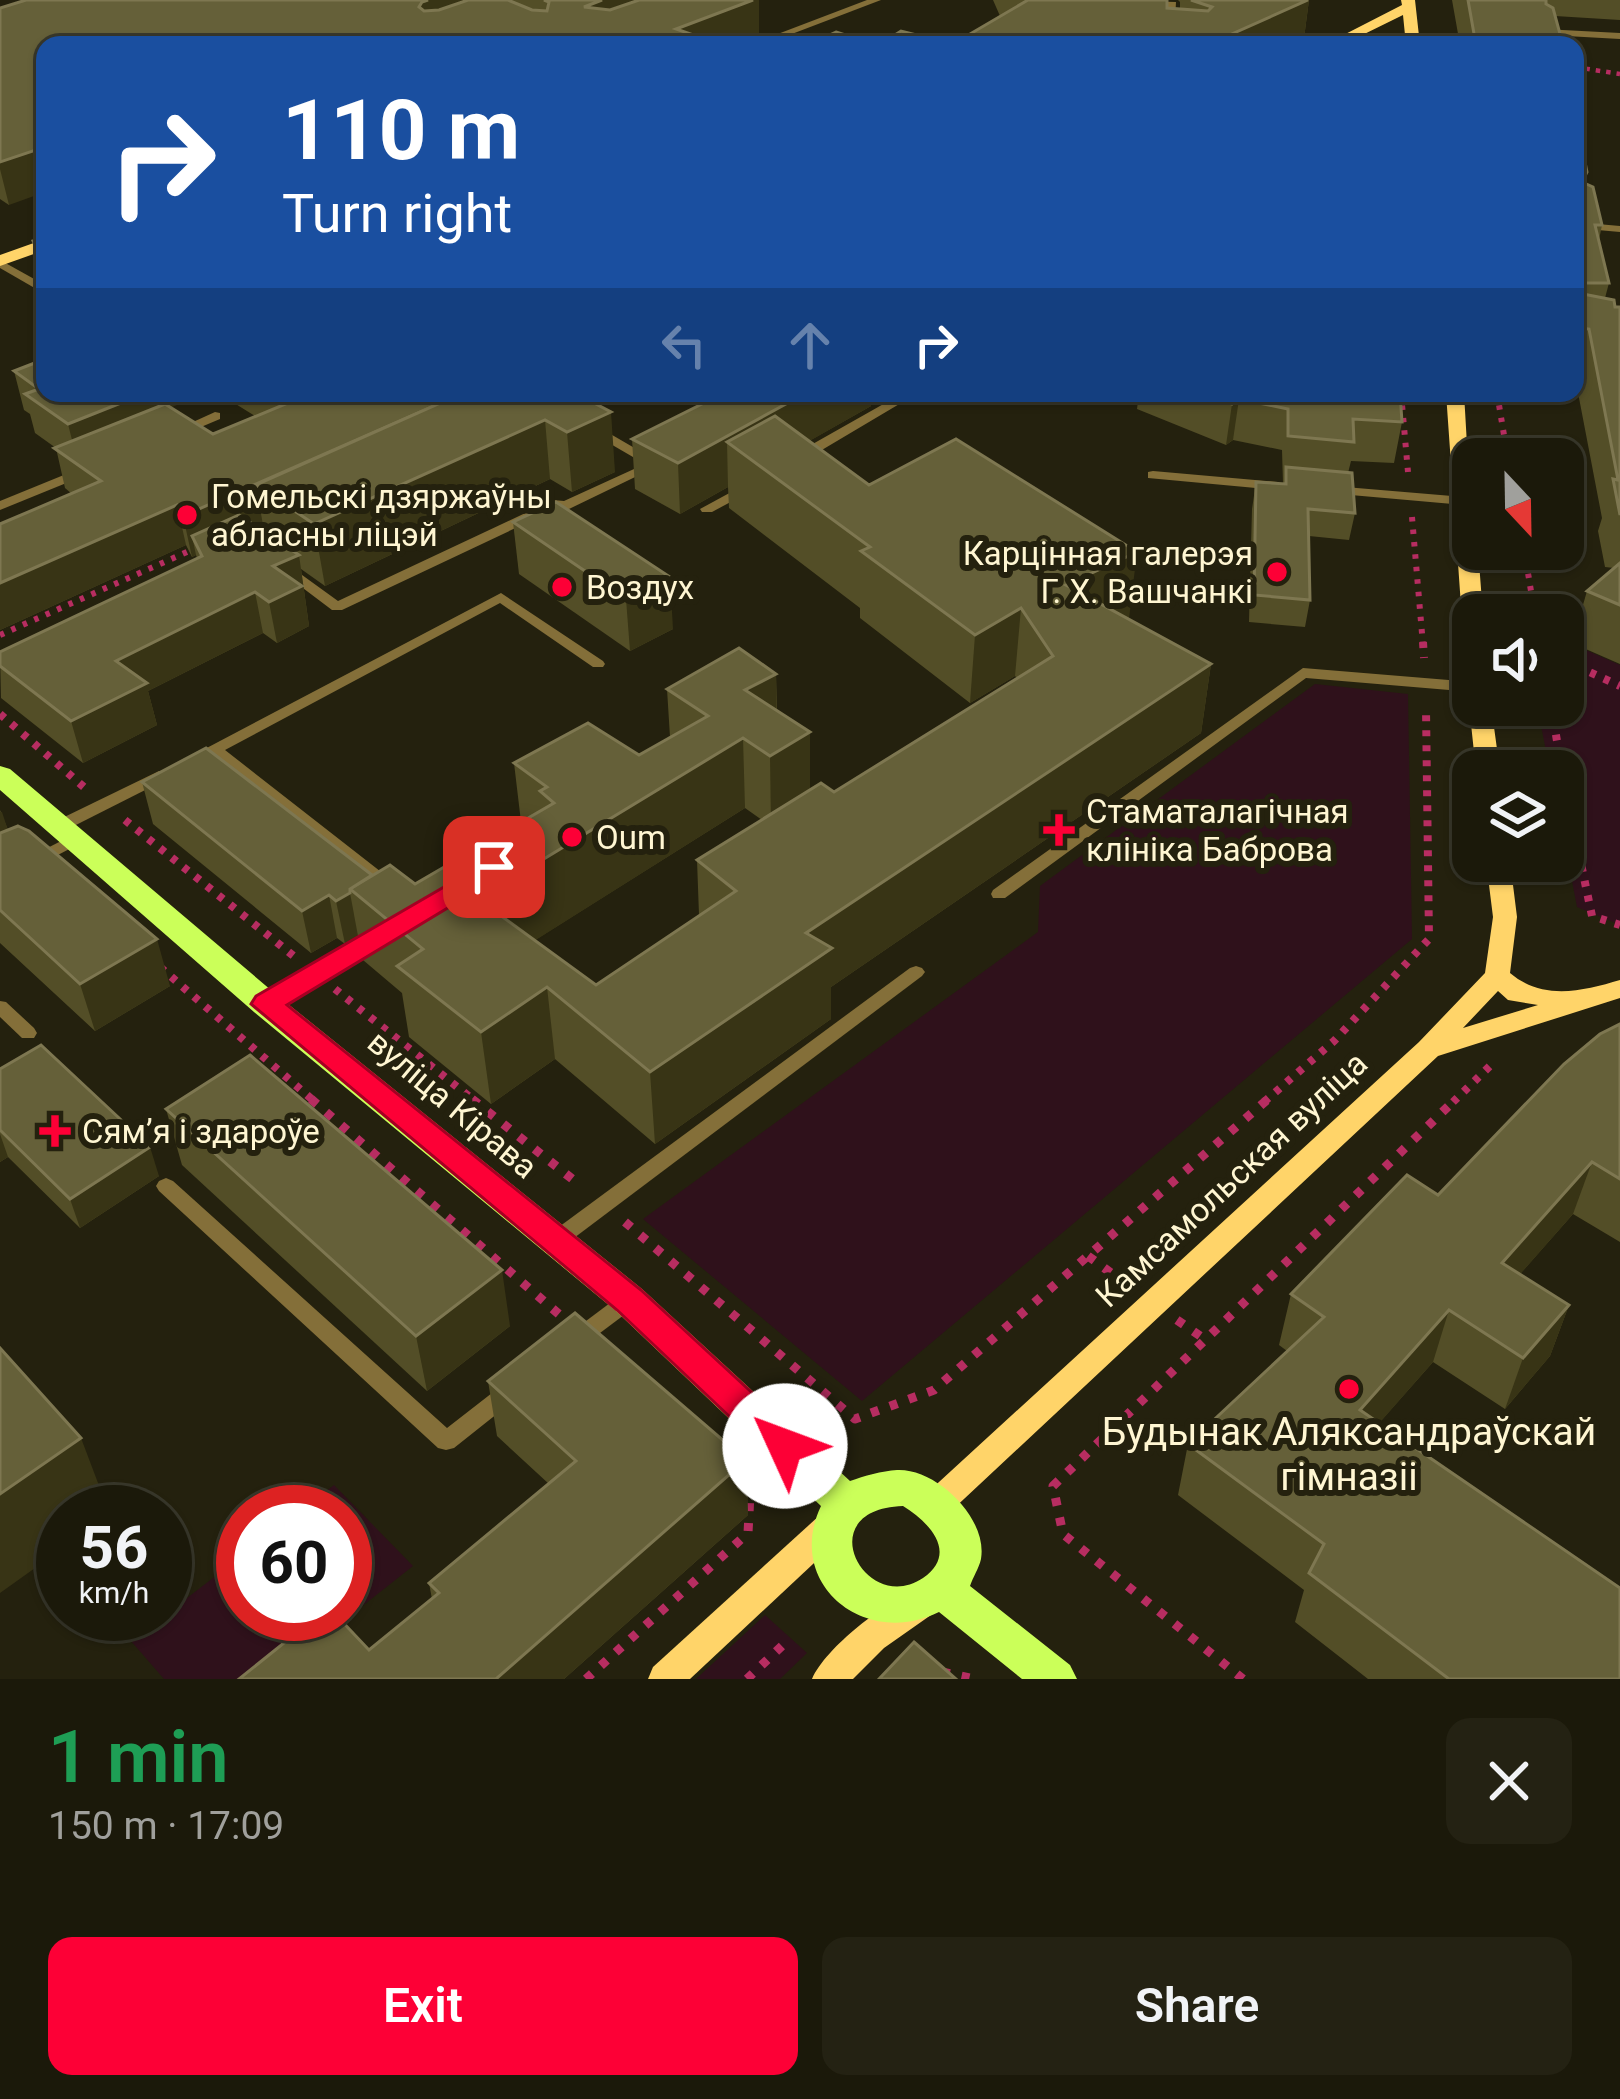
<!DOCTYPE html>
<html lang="en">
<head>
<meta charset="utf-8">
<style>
	body { margin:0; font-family:Roboto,sans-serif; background:#242213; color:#f1f3f6; height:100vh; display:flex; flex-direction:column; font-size:45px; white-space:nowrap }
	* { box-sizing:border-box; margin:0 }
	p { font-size:39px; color:#a0a09c }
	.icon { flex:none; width:66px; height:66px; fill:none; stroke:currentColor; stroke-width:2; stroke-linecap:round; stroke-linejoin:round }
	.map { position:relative; height:1679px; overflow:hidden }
	.panel { display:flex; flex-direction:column; background:#1b190a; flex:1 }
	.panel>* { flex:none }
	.banner { position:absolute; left:36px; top:36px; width:1548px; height:366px; border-radius:24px; box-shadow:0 3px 9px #0004,0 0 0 3px #39382b; background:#1a4fa0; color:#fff; overflow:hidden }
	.needle { width:78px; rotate:158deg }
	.fabs { position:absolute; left:1452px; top:438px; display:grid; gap:24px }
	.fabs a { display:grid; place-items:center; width:132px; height:132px; border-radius:24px; background:#1b190a; box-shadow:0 3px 9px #0004,0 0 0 3px #39382b; font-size:60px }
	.speed { position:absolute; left:36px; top:1485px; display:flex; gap:24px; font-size:60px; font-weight:700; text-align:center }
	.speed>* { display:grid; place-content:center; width:156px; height:156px; border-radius:50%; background:#1b190a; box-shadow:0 3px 9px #0004,0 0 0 3px #39382b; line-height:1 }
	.speed small { font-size:30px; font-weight:400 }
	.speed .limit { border:18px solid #d22; background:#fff; color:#111 }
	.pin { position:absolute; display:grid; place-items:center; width:102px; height:102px; color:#fff; margin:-51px; border-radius:24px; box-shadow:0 6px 18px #0006 }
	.me { position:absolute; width:132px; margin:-66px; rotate:313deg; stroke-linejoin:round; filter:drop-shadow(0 0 9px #0008) }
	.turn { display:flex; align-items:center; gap:42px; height:252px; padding:0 48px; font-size:54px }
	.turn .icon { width:156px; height:156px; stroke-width:2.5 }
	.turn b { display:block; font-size:84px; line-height:102px }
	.lanes { display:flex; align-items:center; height:114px; padding:0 48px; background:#0003; justify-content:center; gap:60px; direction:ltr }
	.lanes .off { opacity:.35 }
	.round { display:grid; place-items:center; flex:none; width:126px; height:126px; border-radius:24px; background:#242213 }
	.summary { display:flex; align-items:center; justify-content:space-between; height:204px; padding:0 48px }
	h1 { font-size:72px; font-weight:600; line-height:90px; color:#1e9e55 }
	.cta { display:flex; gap:24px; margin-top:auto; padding:24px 48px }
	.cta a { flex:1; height:138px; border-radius:24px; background:#fd0036; color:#fff; font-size:48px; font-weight:600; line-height:138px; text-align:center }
	.cta a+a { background:#242213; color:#f1f3f6 }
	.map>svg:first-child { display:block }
	.green { fill:#2f111b }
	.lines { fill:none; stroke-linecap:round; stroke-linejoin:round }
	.path-far3 { stroke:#b72d61; stroke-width:4.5; stroke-dasharray:4.5 6; stroke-linecap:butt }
	.path-far2 { stroke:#b72d61; stroke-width:6; stroke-dasharray:4.5 8; stroke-linecap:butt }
	.path-far1 { stroke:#b72d61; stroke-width:8; stroke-dasharray:6 9; stroke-linecap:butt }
	.path { stroke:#b72d61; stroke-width:9; stroke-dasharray:8 12; stroke-linecap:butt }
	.lane { fill:#846f39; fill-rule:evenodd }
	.secondary { fill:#ffd469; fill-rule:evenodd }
	.primary { fill:#cbff59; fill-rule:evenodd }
	.wall { fill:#534e27; fill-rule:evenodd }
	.shaded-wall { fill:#383415 }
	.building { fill:#656039; stroke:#7e7751; stroke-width:3 }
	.route { fill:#fd0036; stroke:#a40023; stroke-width:3 }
	.poi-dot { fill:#fd0036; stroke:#24210e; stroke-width:4.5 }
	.labels { text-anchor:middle; stroke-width:12; stroke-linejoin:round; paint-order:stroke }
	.poi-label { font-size:33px; fill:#fff6d2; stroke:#24210e; text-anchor:start }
	.street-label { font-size:33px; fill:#fff6d2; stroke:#24210e }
	.near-poi-label { font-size:39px; fill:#fff6d2; stroke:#24210e }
</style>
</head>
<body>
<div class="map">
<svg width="1620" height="1679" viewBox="0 0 1620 1679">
	<rect width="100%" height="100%" fill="#24210e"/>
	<g class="green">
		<path d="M1563,640L1620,665V925L1577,907L1563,834V771H1550L1537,705H1563Z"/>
		<path d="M1315,684L1408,694L1412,939L862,1401L643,1219L1038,932L1040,886Z"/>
		<path d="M334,1485L413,1566L270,1679H164L131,1641L243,1555V1614H345V1512H299Z"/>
		<path d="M765,1615L807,1653L780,1679H696Z"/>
	</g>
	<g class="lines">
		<path class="path-far3" d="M1575,67L1620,74"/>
		<g class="path-far2">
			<path d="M1401,393L1408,472"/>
			<path d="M1497,393L1508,459"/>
			<path d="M590,405L616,393"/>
			<path d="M1563,501L1577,502"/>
			<path d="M1412,517L1423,645"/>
			<path d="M1524,549L1535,615"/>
			<path d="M0,635L196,548"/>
		</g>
		<g class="path-far1">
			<path d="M1423,642L1424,658"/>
			<path d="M1563,660L1620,686"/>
			<path d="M1551,705L1562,771"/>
			<path d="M0,714L85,788"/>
			<path d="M1563,778L1592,916L1620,925"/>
			<path d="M125,820L295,957"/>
			<path d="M160,967L315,1102"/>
			<path d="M335,989L476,1102"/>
			<path d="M1264,1102L1334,1041L1429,939L1426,709"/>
			<path d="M1453,1102L1494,1062"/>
		</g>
		<g class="path">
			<path d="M311,1099L561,1316"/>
			<path d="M472,1099L581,1186"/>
			<path d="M625,1222L855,1419L934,1390L1268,1099"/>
			<path d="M1088,1256L1126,1284"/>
			<path d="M1177,1320L1206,1340"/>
			<path d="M942,1672L975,1679"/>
			<path d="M586,1679L748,1533L750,1495L742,1487"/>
			<path d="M747,1679L783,1645"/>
			<path d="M1243,1679L1063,1534L1053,1486L1456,1099"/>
		</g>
		<g class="lane">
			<path d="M867,0H881L763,45H749Z"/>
			<path d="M1098,0L1176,2L1174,40L1203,45L1166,44L1168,6L1103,3Z"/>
			<path d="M1543,29L1620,33V39L1548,35L1551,45H1541L1538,32Z"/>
			<path d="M1575,222L1620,226V232L1575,228Z"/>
			<path d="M0,260L45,285V294L0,268Z"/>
			<path d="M878,393H891L901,403L805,460H795V454L887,402Z"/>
			<path d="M215,412L220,413V419L182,435H172L171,432Z"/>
			<path d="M595,425L662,464L569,509L558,508L342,610H332L279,570L286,566L291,567L338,601L553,500L564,501L645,464L590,432V426Z"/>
			<path d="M81,468L88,472L86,475L0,510V501Z"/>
			<path d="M1153,471L1278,482L1285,486L1278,490L1148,478V472Z"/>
			<path d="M746,484L751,485V491L712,512H702L700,509Z"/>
			<path d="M1333,486L1464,497L1471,501L1464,505L1328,493L1326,490Z"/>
			<path d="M501,593L603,661L605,664L603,667H593L500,603L225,750L394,882L396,886L394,890H382L212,755L203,754L201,751Z"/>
			<path d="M1303,668L1473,682V692L1306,678L1005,898H993L991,894L993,890Z"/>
			<path d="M159,771L167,776L165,780L64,831L58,832L50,827L52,823Z"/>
			<path d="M73,835L79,836L81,840L79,844L0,885V872Z"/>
			<path d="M379,930L385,932L388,936L385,940L272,1009H260L257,1004L260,999Z"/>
			<path d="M916,966L922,968L925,972L922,976L562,1247L555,1249L548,1247L545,1241L548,1235L910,968Z"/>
			<path d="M0,1001L6,1002L34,1028L37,1033L34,1038H22L0,1017Z"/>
			<path d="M166,1178L173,1181L447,1428L501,1386L509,1383L517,1386L520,1392L517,1398L454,1448L446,1450L438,1448L159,1191L156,1186L159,1181Z"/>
			<path d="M629,1292L636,1294L639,1300L636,1306L584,1345L577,1348L570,1345L567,1339L570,1333L622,1294Z"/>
		</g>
		<g class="secondary">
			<path d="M1401,0H1415L1420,45H1406L1403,15L1342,45H1324L1402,5Z"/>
			<path d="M45,239V250L0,266V255Z"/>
			<path d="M1446,393H1464L1473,549H1478L1483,615H1473V626L1462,620Z"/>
			<path d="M1473,700V705H1491L1500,771H1476L1469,705Z"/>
			<path d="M1486,861H1510L1517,917L1510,973C1543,1001 1583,991 1620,980V998L1438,1056L949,1513L938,1517L927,1513L922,1503L927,1493L1419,1042L1485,973L1493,917ZM1498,991L1508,1000L1538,1005L1463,1028Z"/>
			<path d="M832,1510L844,1515L848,1525L844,1535L690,1679H648L653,1667L820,1515Z"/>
			<path d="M919,1589L931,1593L936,1604L931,1615L884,1648L853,1679H812C826,1647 886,1601 919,1589Z"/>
		</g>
		<path class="primary" d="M0,766L10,769L278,996L642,1289L850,1481C864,1476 882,1471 897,1470C936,1468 988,1518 981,1559C979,1568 973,1577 970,1586L1070,1665L1077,1679H1022L939,1612C865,1649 784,1584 821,1506L616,1311L254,1012L0,790ZM903,1506C929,1522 959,1553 923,1578C865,1617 808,1509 903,1506Z"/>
	</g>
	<g class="wall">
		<path d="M26,0H759V36L737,45H45L9,205L0,199V8Z"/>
		<path d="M993,0H1167V8L1180,9V2L1178,0H1309L1304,38L1289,45H879L953,44L1000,16Z"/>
		<path d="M1452,0H1620V20L1555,16L1563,45H1460Z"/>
		<path d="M1575,141L1587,172L1585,184L1602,225L1599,240L1609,283L1605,298L1615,307H1620V664L1572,643L1587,591L1614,568L1605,567L1598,531L1602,518L1575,377Z"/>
		<path d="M45,237V284L33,241Z"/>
		<path d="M14,371L171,408L213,434L255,416L218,393H575L615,472L572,492L550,479L325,586L301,569L309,626L277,643L263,633L148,691L157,725L83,763L1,698L0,652L197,558L196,555L192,557L186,545L0,630V524L72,494L65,488L56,448L35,433L30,414L24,410Z"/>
		<path d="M724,393H871V406L809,441L869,485L1129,619L1211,664L1201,733L831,987V1019L655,1144L555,1059L491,1104L409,1037L402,993L363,960L358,936L345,944L337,938L311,953L153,824L142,782L372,875L415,884L521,822L514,763L639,755L670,737L667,689L776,674L777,711L810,790L834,792L1017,678L1015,676L970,703L860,618V608L729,508L728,487L680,514L635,489L632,439ZM745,808L762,820L697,860L699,915L596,985L535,940Z"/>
		<path d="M1139,393H1400L1402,422L1394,463L1351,461L1348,473L1355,513L1349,540L1309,536L1310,600L1305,627L1249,622L1252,509L1256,482L1283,484L1282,450L1233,440L1226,445L1137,409Z"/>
		<path d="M513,522L673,629L630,651L519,574Z"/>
		<path d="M0,810L8,830L170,986L95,1031L0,943Z"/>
		<path d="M1620,1024V1242L1573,1214L1520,1274L1569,1305L1550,1356L1505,1409L1433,1362L1379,1423L1620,1679H1368L1295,1622L1304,1590L1178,1495L1188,1444L1287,1351L1279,1345L1291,1294L1438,1195Z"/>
		<path d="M0,1069L159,1176L80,1228L8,1157L0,1162Z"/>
		<path d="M166,1109L510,1326L427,1391L182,1165Z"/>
		<path d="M488,1381L746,1460L748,1515L564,1679H239L369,1650L432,1599L429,1583L549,1484L497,1436Z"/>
	</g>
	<g class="shaded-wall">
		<path d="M396,0H472L426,41Z"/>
		<path d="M602,0H759V36L737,45H589L584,7Z"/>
		<path d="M1309,0L1304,38L1289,45H1207Z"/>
		<path d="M45,147V192L9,205L0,169V162Z"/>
		<path d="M133,393H207L152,415L78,464L68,424Z"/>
		<path d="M806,393H871V406L762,468L727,442L728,487L680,514L678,463Z"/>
		<path d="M1239,399L1233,440L1226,445L1232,404Z"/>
		<path d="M611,412L615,472L572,492L567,432Z"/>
		<path d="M545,420L550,479L325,586L314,524Z"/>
		<path d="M256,485L263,525L200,553L192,536L196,555L192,557L183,516Z"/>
		<path d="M177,505L186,545L0,630V583Z"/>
		<path d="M1137,552L1129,619L1059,653L1066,585Z"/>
		<path d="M299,555L309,626L277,643L269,602L273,566Z"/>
		<path d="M670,577L673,629L630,651L626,599Z"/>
		<path d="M255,592L263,633L148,691L157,725L83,763L71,721L116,661Z"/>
		<path d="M1021,608L1015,676L970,703L975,635Z"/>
		<path d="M1211,664L1201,733L831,987V1019L655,1144L650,1072L806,933Z"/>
		<path d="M776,674L777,742L745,690Z"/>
		<path d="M810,732V802L771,826L770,756Z"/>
		<path d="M743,738L745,808L488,970L478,899Z"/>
		<path d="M0,812H2L17,858L0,867Z"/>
		<path d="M350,893L358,936L345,944L336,901Z"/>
		<path d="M329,895L337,938L311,953L302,911Z"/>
		<path d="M157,939L170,986L95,1031L80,984Z"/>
		<path d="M547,987L555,1059L491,1104L481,1032Z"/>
		<path d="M0,1134L8,1157L0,1162Z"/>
		<path d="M150,1147L159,1176L80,1228L70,1199Z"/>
		<path d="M1592,1162L1573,1214L1485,1314L1502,1263Z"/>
		<path d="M502,1270L510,1326L427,1391L416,1336Z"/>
		<path d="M1569,1305L1550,1356L1505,1409L1523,1358Z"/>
		<path d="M1449,1310L1433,1362L1346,1461L1360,1410Z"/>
		<path d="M81,1438L109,1512H63V1548L0,1593V1494Z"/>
		<path d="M746,1460L748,1515L564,1679H496Z"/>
	</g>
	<g class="building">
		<path d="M26,0H428L422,2L419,7L424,11L439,10L468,0H508L532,10L547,11L549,2L544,0H602L584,7L610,10L639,0H753L676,29L722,45H45V147L0,162V8Z"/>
		<path d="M1028,0H1167V8L1208,11L1212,7L1191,0H1308L1207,45H879L901,31L953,44Z"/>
		<path d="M1468,0H1546V4L1553,8L1563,45H1476Z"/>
		<path d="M836,32L876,45H808Z"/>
		<path d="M1575,141L1581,142L1587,172L1582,182L1593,187L1602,225H1595L1609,283H1584L1583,294L1614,300L1615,307H1620V515L1613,479L1618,480L1589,329L1580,328L1575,301Z"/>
		<path d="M45,237V258L40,255L33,241Z"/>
		<path d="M45,359V393H146L68,424L25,394L39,389L14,371Z"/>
		<path d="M272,393H437L447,400L183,516L177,505L0,583V524L101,481L54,448L165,404L213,434L288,403Z"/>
		<path d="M463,393H575L611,412L567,432L545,420L314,524L256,485Z"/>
		<path d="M724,393H806L678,463L632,439Z"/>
		<path d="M1203,393H1400L1402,422L1353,419L1354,442L1288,436V409L1239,399L1232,404Z"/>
		<path d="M775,416L869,485L956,439L1137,552L1066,585L1211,664L806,933L832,948L650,1072L547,987L481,1032L397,966L423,949L350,889L390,865L415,884L554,803L540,791L547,787L514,763L588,723L639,755L708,716L667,689L739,648L776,674L745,690L810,732L770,756L743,738L478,899L596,985L736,891L697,860L821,783L834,792L1053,656L1021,608L975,635L861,551L870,547L727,442Z"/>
		<path d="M1286,467L1352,473L1355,513L1308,509L1310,600L1254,595L1256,482L1286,484Z"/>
		<path d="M556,502L670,577L626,599L513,522Z"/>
		<path d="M239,515L299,555L273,566L302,586L269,602L255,592L116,661L147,683L71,721L0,666V652L202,556L192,536Z"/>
		<path d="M1620,563V605L1587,591Z"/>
		<path d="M206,748L372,875L350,889V893L336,901L329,895L302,911L142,782Z"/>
		<path d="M18,826L29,831L157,939L80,984L0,910V833Z"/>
		<path d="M1620,1024V1179L1592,1162L1502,1263L1569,1305L1523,1358L1449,1310L1360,1410L1620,1588V1679H1449L1309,1573L1324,1544L1188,1444L1324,1317L1291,1294L1407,1175L1438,1195L1564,1064L1600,1034Z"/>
		<path d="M41,1045L150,1147L70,1199L0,1130V1069Z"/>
		<path d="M250,1055L502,1270L416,1336L166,1109Z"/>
		<path d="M575,1313L746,1460L496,1679H239L320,1614H335L369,1650L439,1593L429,1583L576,1461L488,1381Z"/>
		<path d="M0,1348L81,1438L0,1494Z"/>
		<path d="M914,1642L956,1679H879Z"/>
	</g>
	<path class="route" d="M494,858L508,867L504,874L287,1005L641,1290L798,1435L803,1446L798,1457L785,1461L772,1457L617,1310L251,1004L256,996Z"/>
	<g class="poi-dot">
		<circle cx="187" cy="515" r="12"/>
		<circle cx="1277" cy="572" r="12"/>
		<circle cx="562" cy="587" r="12"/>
		<path d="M1053 812h12v12h12v12h-12v12h-12v-12h-12v-12h12z"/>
		<circle cx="572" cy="837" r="12"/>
		<path d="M49 1113h12v12h12v12h-12v12h-12v-12h-12v-12h12z"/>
		<circle cx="1349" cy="1389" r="12"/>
	</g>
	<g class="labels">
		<g class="poi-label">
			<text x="211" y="508">Гомельскі дзяржаўны<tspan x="211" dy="38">абласны ліцэй</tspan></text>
			<text x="1253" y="565" text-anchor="end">Карцінная галерэя<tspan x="1253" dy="38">Г. Х. Вашчанкі</tspan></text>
			<text x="586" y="599">Воздух</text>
			<text x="1086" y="823">Стаматалагічная<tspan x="1086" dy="38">клініка Баброва</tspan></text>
			<text x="596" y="849">Oum</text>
			<text x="82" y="1143">Сямʼя і здароўе</text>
		</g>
		<g class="street-label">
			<text transform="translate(453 1104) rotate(40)" y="12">вуліца Кірава</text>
			<text transform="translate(1231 1179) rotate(-43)" y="12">Камсамольская вуліца</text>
		</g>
		<g class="near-poi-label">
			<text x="1349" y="1445">Будынак Аляксандраўскай<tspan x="1349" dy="45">гімназіі</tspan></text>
		</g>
	</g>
</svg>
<div class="fabs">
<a><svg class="needle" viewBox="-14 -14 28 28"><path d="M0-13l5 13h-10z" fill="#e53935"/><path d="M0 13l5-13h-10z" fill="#a0a09c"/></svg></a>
<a><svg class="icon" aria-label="sound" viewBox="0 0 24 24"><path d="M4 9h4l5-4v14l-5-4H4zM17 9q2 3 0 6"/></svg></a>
<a><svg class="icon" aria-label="layers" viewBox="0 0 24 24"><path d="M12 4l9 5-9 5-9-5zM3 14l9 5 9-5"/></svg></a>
</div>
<div class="speed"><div>56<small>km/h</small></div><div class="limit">60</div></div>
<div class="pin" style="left:494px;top:867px;background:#d93025"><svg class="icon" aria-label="arrive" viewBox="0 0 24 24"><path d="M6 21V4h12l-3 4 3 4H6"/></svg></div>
<svg class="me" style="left:785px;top:1446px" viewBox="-20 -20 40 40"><circle r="19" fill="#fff"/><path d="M0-13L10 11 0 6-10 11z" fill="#fd0036"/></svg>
<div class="banner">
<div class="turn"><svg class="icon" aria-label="right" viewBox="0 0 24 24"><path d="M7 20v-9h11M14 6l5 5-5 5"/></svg><div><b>110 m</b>Turn right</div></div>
<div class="lanes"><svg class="icon off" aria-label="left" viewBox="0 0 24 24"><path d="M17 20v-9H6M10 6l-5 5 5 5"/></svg><svg class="icon off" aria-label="ahead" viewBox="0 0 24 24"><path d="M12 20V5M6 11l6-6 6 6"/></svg><svg class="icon" aria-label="right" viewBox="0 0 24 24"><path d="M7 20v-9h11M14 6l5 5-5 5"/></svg></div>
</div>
</div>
<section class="panel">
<div class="summary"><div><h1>1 min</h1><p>150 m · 17:09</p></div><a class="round"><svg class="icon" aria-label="close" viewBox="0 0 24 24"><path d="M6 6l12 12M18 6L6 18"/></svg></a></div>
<div class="cta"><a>Exit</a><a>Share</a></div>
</section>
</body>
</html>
